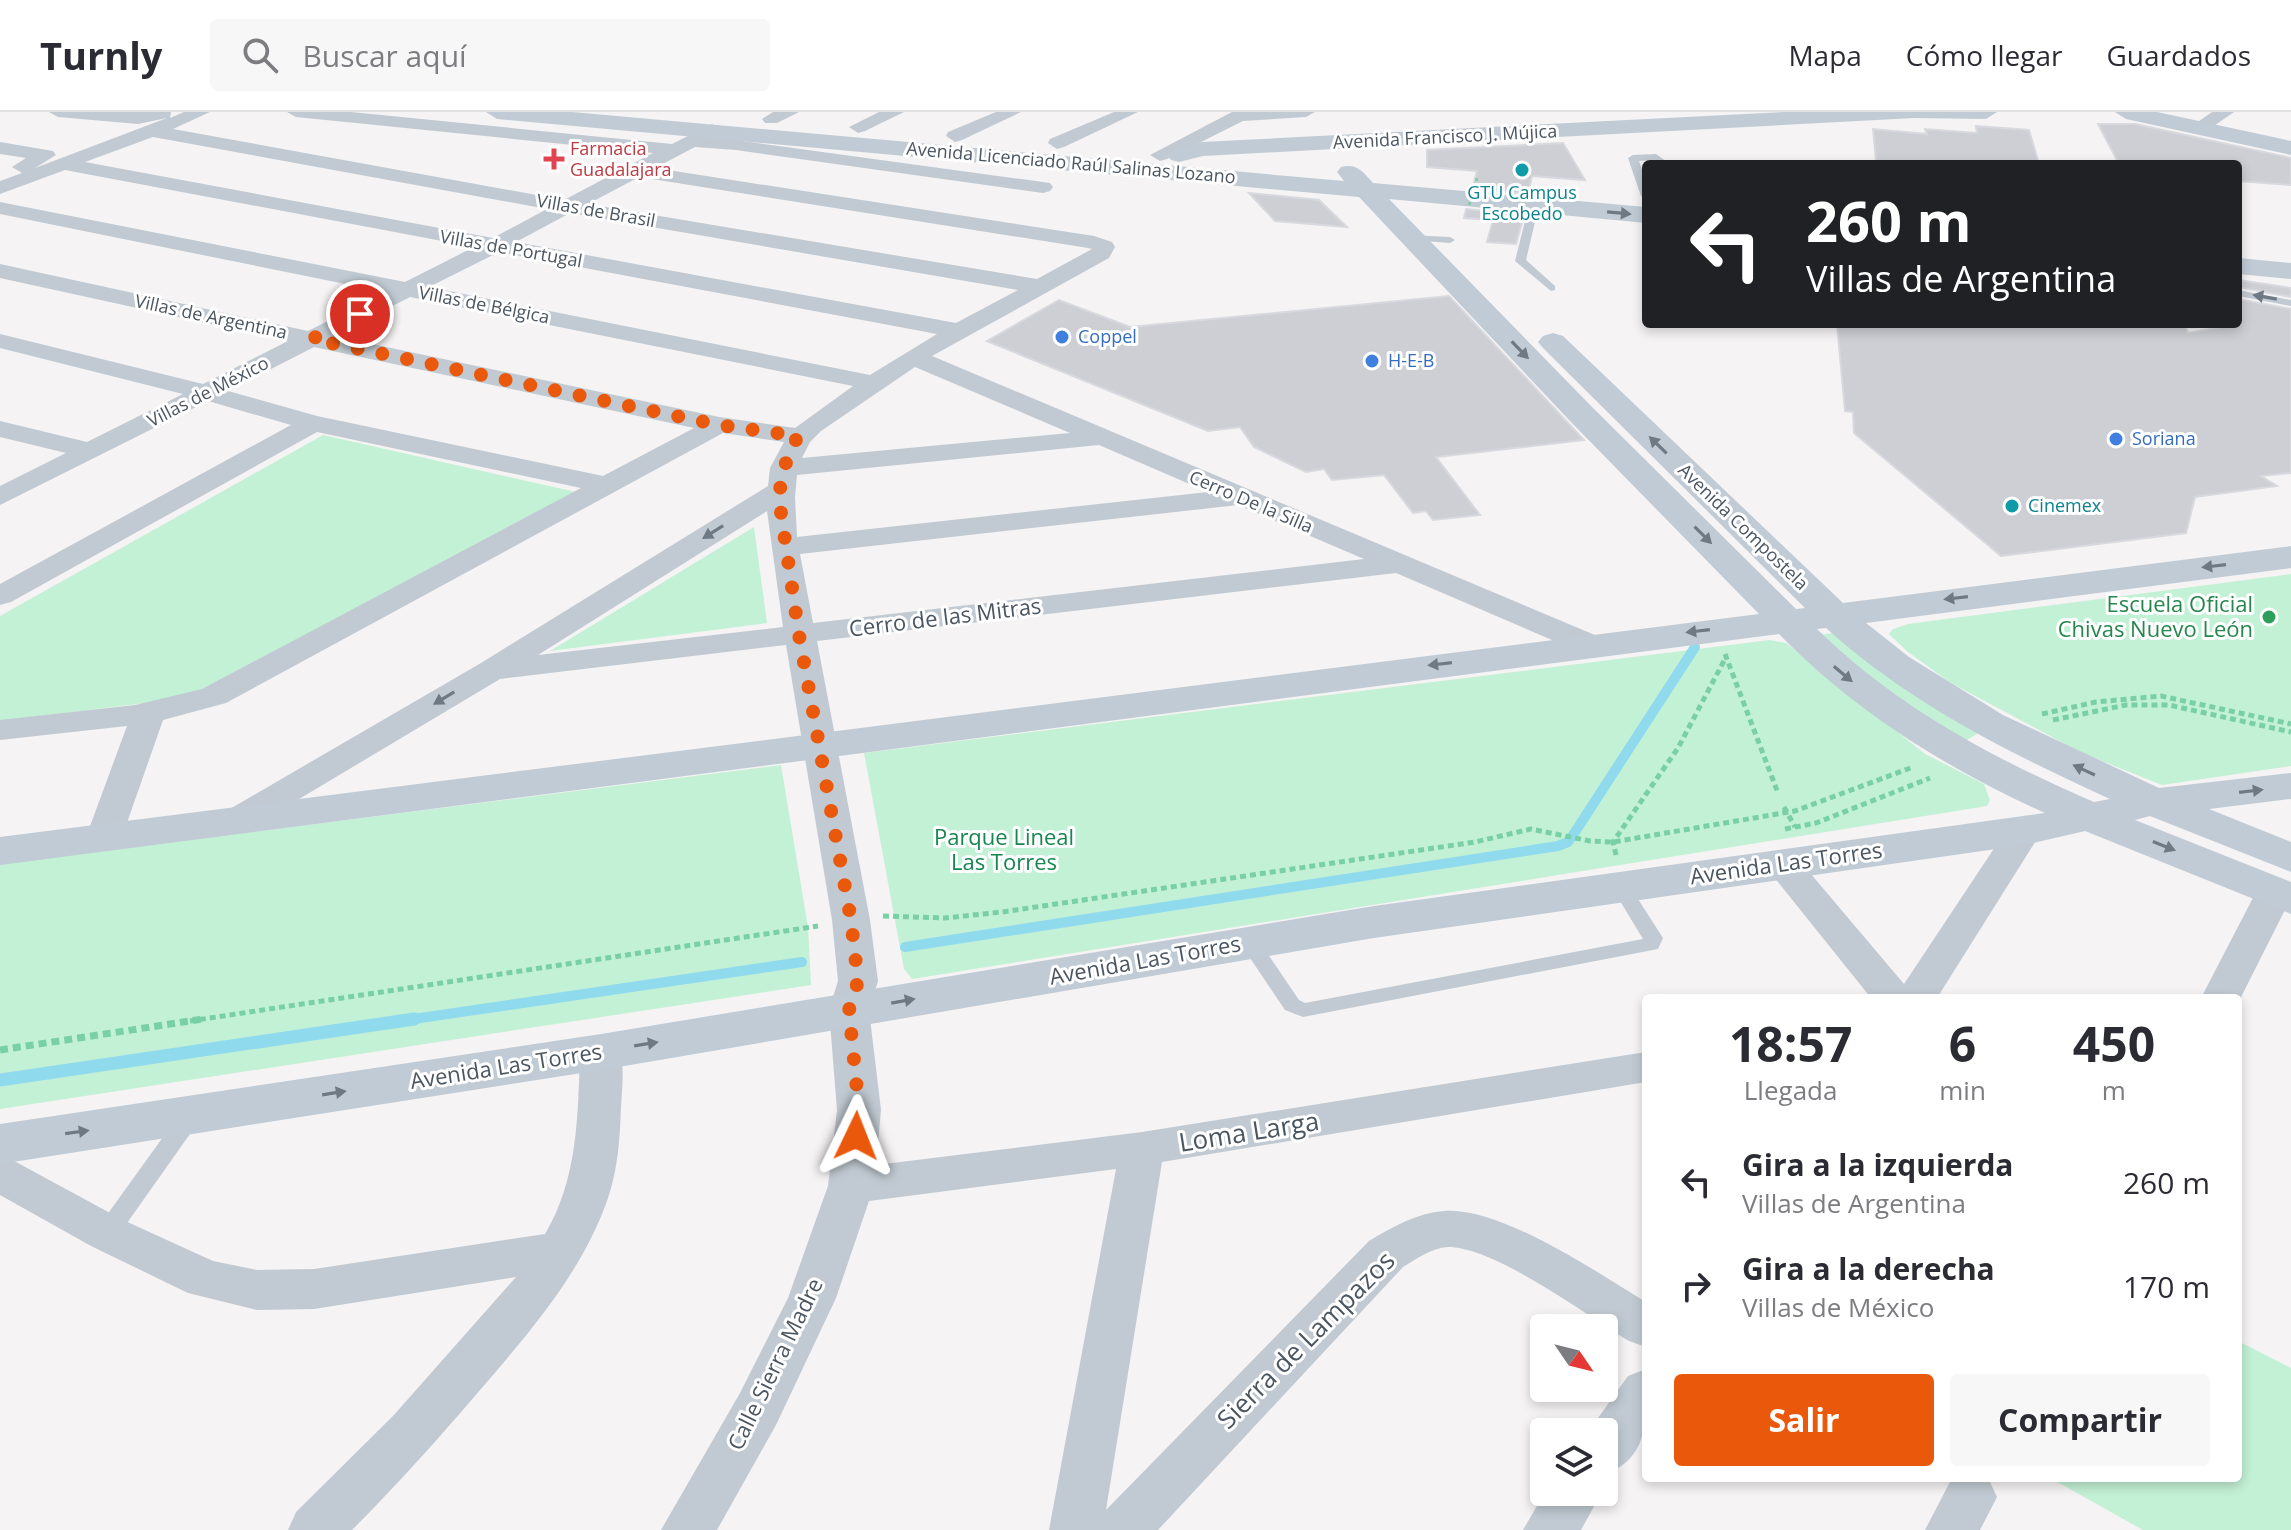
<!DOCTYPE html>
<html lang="es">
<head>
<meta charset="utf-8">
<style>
	body { margin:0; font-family:"Open Sans",sans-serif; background:#f7f7f7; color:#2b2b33; height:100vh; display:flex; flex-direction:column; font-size:30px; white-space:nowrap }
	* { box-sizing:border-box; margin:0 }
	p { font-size:26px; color:#7c7c81 }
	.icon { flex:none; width:44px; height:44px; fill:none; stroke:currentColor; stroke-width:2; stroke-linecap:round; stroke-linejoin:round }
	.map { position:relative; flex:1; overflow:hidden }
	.sheet { position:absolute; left:1642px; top:882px; width:600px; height:488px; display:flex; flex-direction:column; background:#fff; border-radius:8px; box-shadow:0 4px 12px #0003 }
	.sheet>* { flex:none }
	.banner { position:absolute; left:1642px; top:48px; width:600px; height:168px; border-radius:8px; box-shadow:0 4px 12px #0003; background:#202124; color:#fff; overflow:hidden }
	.needle { width:52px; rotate:125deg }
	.buttons { position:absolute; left:1530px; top:1202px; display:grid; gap:16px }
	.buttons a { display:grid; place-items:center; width:88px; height:88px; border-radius:8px; background:#fff; box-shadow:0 4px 12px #0003; font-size:40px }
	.pin { position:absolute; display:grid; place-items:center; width:68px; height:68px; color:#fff; margin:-34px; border:4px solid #fff; border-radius:50%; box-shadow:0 2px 8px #0007 }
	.me { position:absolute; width:88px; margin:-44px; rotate:2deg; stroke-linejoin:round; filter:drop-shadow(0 0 6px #0008) }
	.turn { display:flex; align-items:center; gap:28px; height:168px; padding:0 32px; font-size:36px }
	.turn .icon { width:104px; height:104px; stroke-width:2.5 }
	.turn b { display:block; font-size:56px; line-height:68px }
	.eta { display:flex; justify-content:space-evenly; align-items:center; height:136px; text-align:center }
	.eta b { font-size:48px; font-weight:700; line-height:56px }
	.button { display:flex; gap:16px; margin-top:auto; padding:16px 32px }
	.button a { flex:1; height:92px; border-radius:8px; background:#ea580c; color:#fff; font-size:32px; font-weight:700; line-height:92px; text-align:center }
	.button a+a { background:#f7f7f7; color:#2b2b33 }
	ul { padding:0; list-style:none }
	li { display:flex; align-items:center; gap:24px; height:104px; padding:0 32px }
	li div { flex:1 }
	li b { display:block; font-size:30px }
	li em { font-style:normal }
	header { display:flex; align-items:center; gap:48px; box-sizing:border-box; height:112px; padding:0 40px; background:#fff; border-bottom:2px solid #e1e1e2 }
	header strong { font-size:38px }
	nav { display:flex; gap:44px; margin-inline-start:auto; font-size:28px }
	.search { width:560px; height:72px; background:#f7f7f7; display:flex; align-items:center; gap:20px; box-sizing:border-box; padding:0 28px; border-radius:8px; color:#7c7c81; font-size:30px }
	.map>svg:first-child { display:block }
	.green { fill:#c3f1d5 }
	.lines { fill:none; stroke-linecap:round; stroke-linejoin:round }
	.stream-far1 { stroke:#90daee; stroke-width:10 }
	.stream { stroke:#90daee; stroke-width:13 }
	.building { fill:#cdcfd5; stroke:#d7d9de; stroke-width:2 }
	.path-far1 { stroke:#7ad0a6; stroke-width:5; stroke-dasharray:6 4; stroke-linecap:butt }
	.path { stroke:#7ad0a6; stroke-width:7; stroke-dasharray:8 5; stroke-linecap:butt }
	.lane { fill:#c1cad2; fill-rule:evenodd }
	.street { fill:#c1cad2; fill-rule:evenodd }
	.secondary { fill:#c1cbd6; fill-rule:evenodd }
	.path-bridge { stroke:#7ad0a6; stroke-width:3; stroke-dasharray:3 2; stroke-linecap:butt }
	.oneway { fill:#6e7984 }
	.oneway2 { fill:#6e7983 }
	.route { stroke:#ea580c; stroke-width:14; stroke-dasharray:0 25.2 }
	.health-dot { fill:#e0444e; stroke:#fff; stroke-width:3 }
	.culture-dot { fill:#0f9aa8; stroke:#fff; stroke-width:3 }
	.shop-dot { fill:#3f7fe0; stroke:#fff; stroke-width:3 }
	.leisure-dot { fill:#2e9e5b; stroke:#fff; stroke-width:3 }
	.labels { text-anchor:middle; stroke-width:6; stroke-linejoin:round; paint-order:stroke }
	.far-street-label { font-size:18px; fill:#4a5661; stroke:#fff }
	.far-health-label { font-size:18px; fill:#be3a42; stroke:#fff; text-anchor:start }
	.far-culture-label { font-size:18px; fill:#0d838f; stroke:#fff }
	.far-shop-label { font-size:18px; fill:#366cbe; stroke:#fff; text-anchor:start }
	.leisure-label { font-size:22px; fill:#27864d; stroke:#fff; text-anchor:end }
	.street-label { font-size:22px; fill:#4a5661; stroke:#fff }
	.park-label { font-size:22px; fill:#17864f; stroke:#fff }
	.near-street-label { font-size:26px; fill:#4a5661; stroke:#fff }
</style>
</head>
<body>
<header>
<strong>Turnly</strong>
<div class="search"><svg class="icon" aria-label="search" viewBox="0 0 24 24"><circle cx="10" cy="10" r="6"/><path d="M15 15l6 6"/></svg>Buscar aquí</div>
<nav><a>Mapa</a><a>Cómo llegar</a><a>Guardados</a></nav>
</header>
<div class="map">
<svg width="2291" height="1418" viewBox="0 0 2291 1418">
	<rect width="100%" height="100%" fill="#f5f3f3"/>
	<g class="green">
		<path d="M323,323L576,380L186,586L0,609V504Z"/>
		<path d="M754,415L767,511L550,539Z"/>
		<path d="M2291,462V654L2162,673L2082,641L1951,571L1908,540L1889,522L1893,517L1908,512Z"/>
		<path d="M1833,521L1985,617L1962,631L1918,602L1819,523Z"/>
		<path d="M1770,528L1786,531L1925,642L1984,672L1990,688L1987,694L912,867L904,857L864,641Z"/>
		<path d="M781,653L808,815L811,873L0,997V752Z"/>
		<path d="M2238,1229L2291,1256V1418H2143L2050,1366H2238Z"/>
	</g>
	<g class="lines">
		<g class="stream-far1">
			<path d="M905,835L1558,734L1568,730L1575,720L1695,535"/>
			<path d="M400,909L802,850"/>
		</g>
		<path class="stream" d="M0,968L414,907"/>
	</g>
	<g class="building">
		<path d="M2098,12H2135L2291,46V73L2238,69V52H2119Z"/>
		<path d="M1976,14L2029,18L2039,52H1912L1876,49L1873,17L1927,22L1925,17L1977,21Z"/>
		<path d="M1563,31L1585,68L1532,64L1528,82L1472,77L1477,59L1427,55V38Z"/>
		<path d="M1249,81L1319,88L1347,115L1275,109Z"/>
		<path d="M1466,97L1524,103L1516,132L1487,130L1493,108L1464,106Z"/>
		<path d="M2238,168L2291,176V185L2238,175Z"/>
		<path d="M1449,184L1584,328L1436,345L1480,403L1433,408L1426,399L1413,401L1384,363L1332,368L1324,357L1306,360L1254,335L1240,315L1208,319L987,229L1059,188L1130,215Z"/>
		<path d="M2238,187L2291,197V361L2261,364L2277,374L2195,385L2186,421L2001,444L1854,321L1853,300L1845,299L1837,212H2184L2188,221L2238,212Z"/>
	</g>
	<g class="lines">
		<g class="path-far1">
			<path d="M1725,542L1778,681"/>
			<path d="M2042,602L2096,590L2161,584L2291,612"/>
			<path d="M2053,608L2126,593H2169L2291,620"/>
			<path d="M1784,695L1795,715"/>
			<path d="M1785,717L1816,711L1930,666"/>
			<path d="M1616,743L1613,730L1678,636L1726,545"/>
			<path d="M883,804L945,806L1002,800L1475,730L1531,717L1590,729L1613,730L1795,699L1913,655"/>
			<path d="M190,909L818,814"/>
		</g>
		<path class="path" d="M0,938L203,907"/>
		<g class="lane">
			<path d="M1633,43L1656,42L1670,52H1659L1654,48L1639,49L1646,69V87L1641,84L1628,46Z"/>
			<path d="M1742,49H1767L1772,52H1737Z"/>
			<path d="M1534,90L1539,93L1526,148L1555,174V178L1551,179L1515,149L1529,93Z"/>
			<path d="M1407,123L1450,125L1455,128L1450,131L1411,128L1407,127Z"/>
			<path d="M2238,178L2291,188V194L2238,184Z"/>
			<path d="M1620,768L1627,770L1663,826L1658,837L1303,905L1285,898L1240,831L1243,826H1257L1299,888L1305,891L1643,827L1611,774Z"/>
			<path d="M189,998L197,1000L200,1006L197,1012L115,1128L107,1130L99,1128L95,1121L99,1114L181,1000Z"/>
		</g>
		<g class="street">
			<path d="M49,0H171L170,6L184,0H210L173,17L564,88L653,41L296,5L287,0H351L672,32L712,12L721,18L713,25L1050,71L1053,75L1050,79L1043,81L736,38L695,35L655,56L1094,124L1112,130L1115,135L1109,146L932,244L1602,526L1607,533L1602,540L1591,542L1580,540L1396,461L817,529L870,808L878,869L869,898L881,998L876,1053L1142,1020L1646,940V970L1162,1050L1106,1398L1369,1129C1392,1115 1417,1101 1444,1099C1500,1094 1598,1161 1646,1190V1235L1629,1229C1586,1203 1495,1135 1448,1135C1431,1136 1416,1147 1403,1155L1158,1418H1049L1116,1057L869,1089L836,1186L776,1313L717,1418H661L740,1281L788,1186L828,1074L837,998L829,898L838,869L832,808L786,533L500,567L254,714L241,717L228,714L223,706L228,698L481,551L768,374L770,356L784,330L723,321L226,591L163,608L122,725L117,733L104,736L91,733L86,725L127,614L0,628V608L135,593L202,577L581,376L317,320L11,490L0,493V472L291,313L208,289L0,393V374L66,341L0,325V309L87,330L183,282L0,236V222L203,272L288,229L0,166V152L308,219L385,180L0,102V90L405,170L474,135L65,58L0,82V69L22,61L12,55L26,46L0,42V30L53,39L56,43L35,56L167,6L138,12L58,5ZM153,25L547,97L493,126L85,50ZM639,65L1088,136L1092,137L1037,167L588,92ZM570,101L1018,178L956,211L516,130ZM499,140L937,222L870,263L429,175ZM410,185L853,274L795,316L719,305L334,224ZM314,235L694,316L603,364L317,304L228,279ZM915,255L1070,321L802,346L810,330L821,319ZM1099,333L1208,380L797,425L795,385L797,363ZM1238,393L1364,447L813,511L800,442ZM767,399L783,515L538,543Z"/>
			<path d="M773,0H799L777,11H765L762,7Z"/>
			<path d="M879,0H904L865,19L858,21L849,15Z"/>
			<path d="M996,0H1021L962,28L955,30L946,24L948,20Z"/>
			<path d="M1114,0H1138L1064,35L1057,37L1048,31L1050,27Z"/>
			<path d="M1232,0H1315L1306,5L1243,9L1167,47L1160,49L1150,43Z"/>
			<path d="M2212,0H2234L2205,20H2191L2189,16Z"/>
			<path d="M2024,708L2037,711L2042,719L1937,886H1871L1762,750L1768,742L1781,738L1794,742L1904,872L2011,711Z"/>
			<path d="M2275,768L2288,771L2291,786L2238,891V886H2201L2256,780L2262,771Z"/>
			<path d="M601,925L616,929C626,948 622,974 621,995C620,1025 618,1057 608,1086C583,1159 530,1220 480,1278C439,1326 397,1373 352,1418H288L296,1400L393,1304L516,1165L314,1197L257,1198L188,1181L91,1134L0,1083V1045L16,1050L123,1108L213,1149L257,1158L314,1157L545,1122C578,1067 578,1002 580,940L586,929Z"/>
			<path d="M1646,1257C1646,1301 1653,1345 1604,1363V1320H1588L1628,1264Z"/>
			<path d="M1956,1366L1989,1368L1997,1385L1980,1418H1925L1951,1368Z"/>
			<path d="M1545,1380H1602L1581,1418H1523Z"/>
		</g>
		<g class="secondary">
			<path d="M486,0H572L1344,69L1337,60L1341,55C1357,51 1363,60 1373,71L1646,95V111L1389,87L1592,295L1796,497L1805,496L1543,236L1538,230L1543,224L1553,221L1563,224L1843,491L2291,434V456L1866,511L1909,545L2003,603L2159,676L2291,661V687L2209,697L2291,730V760L2150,704L2135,708L2291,770V802L2085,719L2024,733L1374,826L601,958L0,1052V1012L601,922L1374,794L2045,701C1946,656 1855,600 1779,522L0,753V725L1759,502L1570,309L1359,85L497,7ZM1826,516C1909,591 2009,641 2110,687L2094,690C1994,647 1895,594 1817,517Z"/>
			<path d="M1783,0H1997L1986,7L1914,6L1203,44L1179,50L1171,48L1167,43L1171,38L1202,30Z"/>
			<path d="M2115,0H2157L2291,29V43L2126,7Z"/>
			<path d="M2238,146L2291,151V167L2238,162Z"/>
		</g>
		<path class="path-bridge" d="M1469,93L1477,66"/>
	</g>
	<defs><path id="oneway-solid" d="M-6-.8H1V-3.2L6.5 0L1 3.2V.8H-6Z" transform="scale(2)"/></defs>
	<g class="oneway">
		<use href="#oneway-solid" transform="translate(1619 101) rotate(5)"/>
		<use href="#oneway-solid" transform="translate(1520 238) rotate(46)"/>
		<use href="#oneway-solid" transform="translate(1658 333) rotate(-136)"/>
		<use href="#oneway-solid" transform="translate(1703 423) rotate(45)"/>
		<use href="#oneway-solid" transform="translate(2214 454) rotate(173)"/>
		<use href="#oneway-solid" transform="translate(1956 486) rotate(173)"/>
		<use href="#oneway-solid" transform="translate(1698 519) rotate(173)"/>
		<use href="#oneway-solid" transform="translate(1440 552) rotate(173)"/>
		<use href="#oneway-solid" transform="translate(1843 562) rotate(40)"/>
		<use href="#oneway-solid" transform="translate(2084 658) rotate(-155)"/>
		<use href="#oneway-solid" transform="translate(2251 679) rotate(-7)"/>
		<use href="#oneway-solid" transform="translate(2164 734) rotate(22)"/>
		<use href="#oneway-solid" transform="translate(903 889) rotate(-10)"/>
		<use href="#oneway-solid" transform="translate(646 932) rotate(-9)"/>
		<use href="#oneway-solid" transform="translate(334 981) rotate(-9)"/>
		<use href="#oneway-solid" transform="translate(77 1020) rotate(-8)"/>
	</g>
	<g class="oneway2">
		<use href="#oneway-solid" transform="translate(2265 185) rotate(-170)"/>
		<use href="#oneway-solid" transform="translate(713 420) rotate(148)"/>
		<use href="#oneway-solid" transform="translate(444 586) rotate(149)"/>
	</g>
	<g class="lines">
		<path class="route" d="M360,202L312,227L719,313L798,324C786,346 778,369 780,394L799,523L851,808L858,869L849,898L859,998L856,1024"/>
	</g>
	<path class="health-dot" d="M550 35h8v8h8v8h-8v8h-8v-8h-8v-8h8z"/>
	<g class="culture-dot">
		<circle cx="1522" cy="58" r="8"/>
		<circle cx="2012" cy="394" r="8"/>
	</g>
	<g class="shop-dot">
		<circle cx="1062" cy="225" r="8"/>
		<circle cx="1372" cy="249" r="8"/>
		<circle cx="2116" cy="327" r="8"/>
	</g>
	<circle class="leisure-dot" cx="2269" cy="505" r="8"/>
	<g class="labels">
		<g class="far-street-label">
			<text transform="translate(1445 25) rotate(-3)" y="6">Avenida Francisco J. Mújica</text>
			<text transform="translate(1071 51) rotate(5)" y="6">Avenida Licenciado Raúl Salinas Lozano</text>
			<text transform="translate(596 99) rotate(10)" y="6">Villas de Brasil</text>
			<text transform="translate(511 137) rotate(10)" y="6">Villas de Portugal</text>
			<text transform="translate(484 193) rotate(11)" y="6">Villas de Bélgica</text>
			<text transform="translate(211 205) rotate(12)" y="6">Villas de Argentina</text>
			<text transform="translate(208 280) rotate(-27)" y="6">Villas de México</text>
			<text transform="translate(1251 390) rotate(23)" y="6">Cerro De la Silla</text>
			<text transform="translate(1743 415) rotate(44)" y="6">Avenida Compostela</text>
		</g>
		<g class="far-health-label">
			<text x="570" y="43">Farmacia<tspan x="570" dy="21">Guadalajara</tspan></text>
		</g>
		<g class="far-culture-label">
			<text x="1522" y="87">GTU Campus<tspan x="1522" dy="21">Escobedo</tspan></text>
			<text x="2028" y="400" text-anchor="start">Cinemex</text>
		</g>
		<g class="far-shop-label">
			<text x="1078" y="231">Coppel</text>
			<text x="1388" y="255">H-E-B</text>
			<text x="2132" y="333">Soriana</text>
		</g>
		<g class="leisure-label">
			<text x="2253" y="500">Escuela Oficial<tspan x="2253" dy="25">Chivas Nuevo León</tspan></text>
		</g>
		<g class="street-label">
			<text transform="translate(945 505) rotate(-7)" y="8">Cerro de las Mitras</text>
			<text transform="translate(1786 751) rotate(-8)" y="8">Avenida Las Torres</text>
			<text transform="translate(1145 848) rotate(-10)" y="8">Avenida Las Torres</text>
			<text transform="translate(506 954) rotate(-9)" y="8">Avenida Las Torres</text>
			<text transform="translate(775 1252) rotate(-64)" y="8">Calle Sierra Madre</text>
		</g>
		<g class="park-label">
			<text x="1004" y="733">Parque Lineal<tspan x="1004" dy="25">Las Torres</tspan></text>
		</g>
		<g class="near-street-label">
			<text transform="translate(1249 1020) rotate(-9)" y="9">Loma Larga</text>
			<text transform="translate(1306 1228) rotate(-45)" y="9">Sierra de Lampazos</text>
		</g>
	</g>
</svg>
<div class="buttons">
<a><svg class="needle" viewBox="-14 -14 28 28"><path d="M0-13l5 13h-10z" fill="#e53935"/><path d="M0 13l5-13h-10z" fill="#7c7c81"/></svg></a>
<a><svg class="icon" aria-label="layers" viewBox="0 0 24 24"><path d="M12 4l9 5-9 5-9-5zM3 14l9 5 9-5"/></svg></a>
</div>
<div class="pin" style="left:360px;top:202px;background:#d93025"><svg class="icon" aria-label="arrive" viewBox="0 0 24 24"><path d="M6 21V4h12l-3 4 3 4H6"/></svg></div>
<svg class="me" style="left:856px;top:1024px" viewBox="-20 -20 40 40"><path d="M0-17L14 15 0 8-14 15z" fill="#ea580c" stroke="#fff" stroke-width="4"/></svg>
<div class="banner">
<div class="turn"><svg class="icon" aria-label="left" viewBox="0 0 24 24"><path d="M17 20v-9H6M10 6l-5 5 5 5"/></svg><div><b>260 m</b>Villas de Argentina</div></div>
</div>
<section class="sheet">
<div class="eta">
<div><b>18:57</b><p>Llegada</p></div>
<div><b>6</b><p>min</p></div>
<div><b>450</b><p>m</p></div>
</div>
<ul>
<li><svg class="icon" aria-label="left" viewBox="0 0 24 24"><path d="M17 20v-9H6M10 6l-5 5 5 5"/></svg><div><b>Gira a la izquierda</b><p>Villas de Argentina</p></div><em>260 m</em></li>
<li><svg class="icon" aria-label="right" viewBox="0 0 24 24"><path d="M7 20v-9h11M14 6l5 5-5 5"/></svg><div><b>Gira a la derecha</b><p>Villas de México</p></div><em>170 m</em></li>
</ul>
<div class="button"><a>Salir</a><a>Compartir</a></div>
</section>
</div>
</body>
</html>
